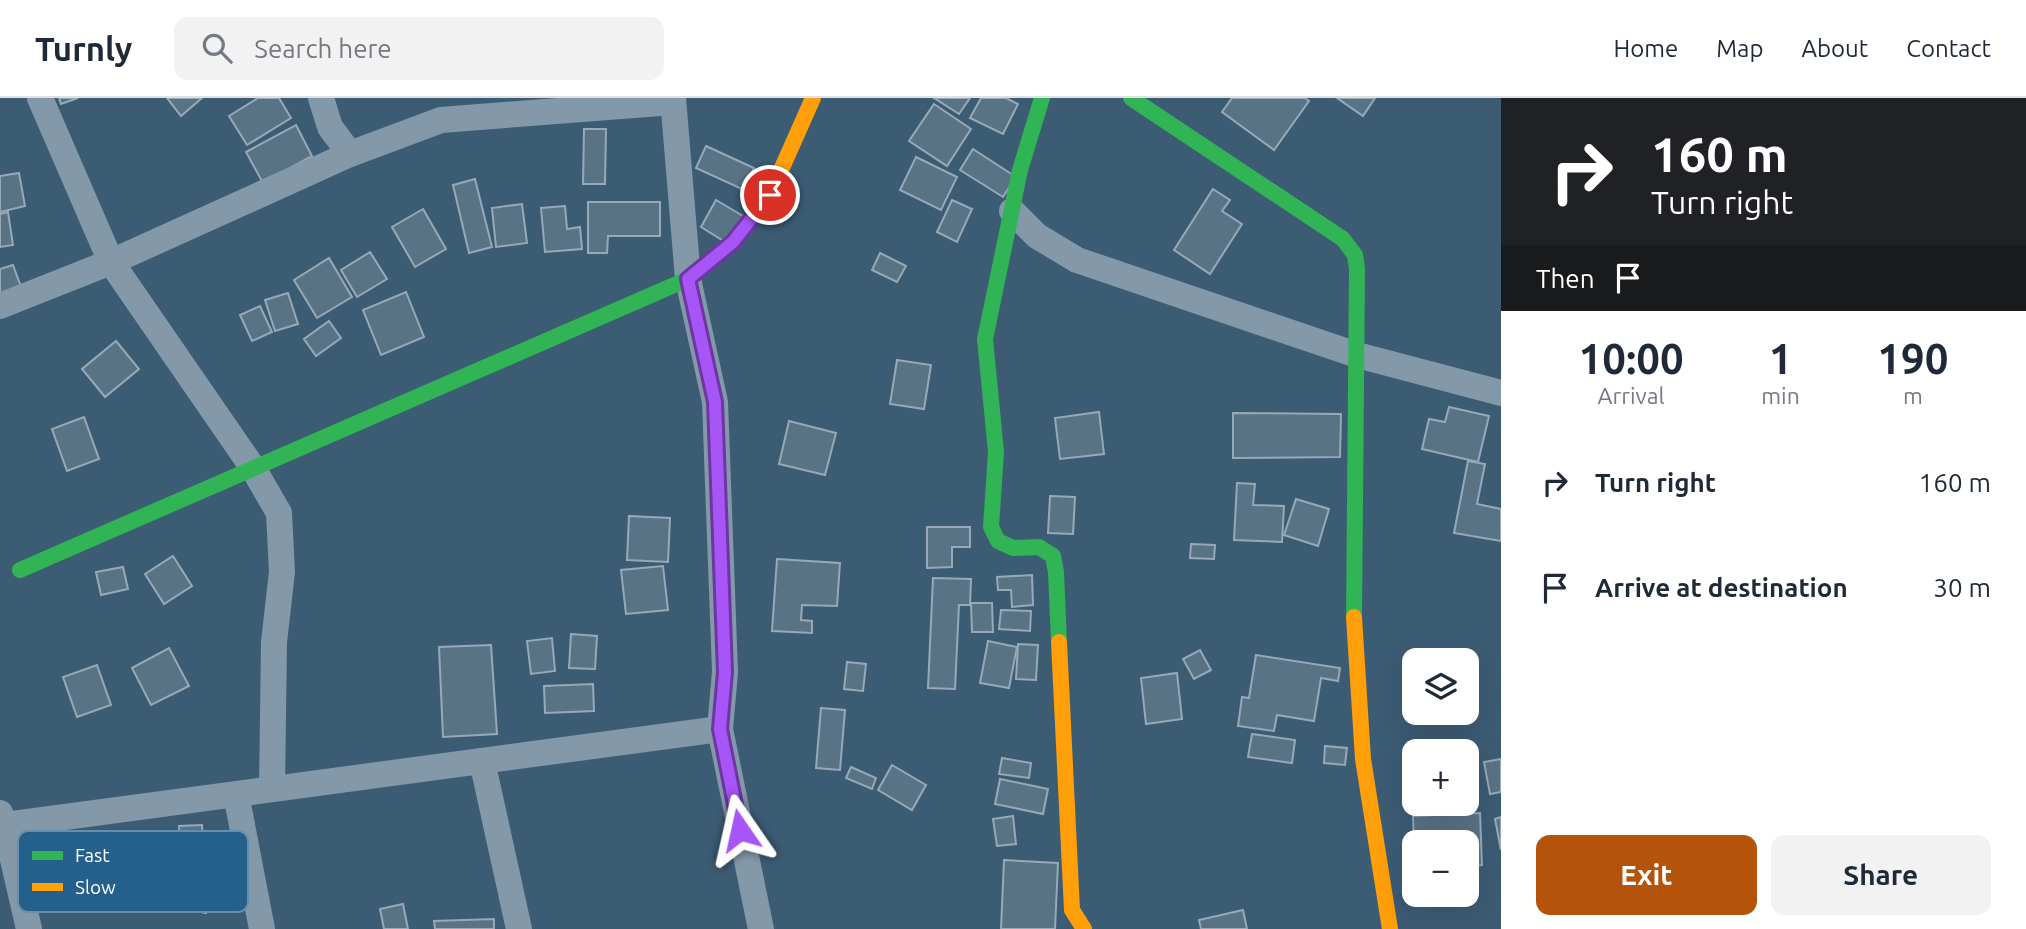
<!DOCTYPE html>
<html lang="en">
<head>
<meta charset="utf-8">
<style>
	body { margin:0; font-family:Ubuntu,sans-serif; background:#f2f2f3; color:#1f2937; height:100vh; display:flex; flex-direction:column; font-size:26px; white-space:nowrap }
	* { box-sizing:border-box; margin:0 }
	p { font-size:23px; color:#747a83 }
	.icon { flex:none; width:38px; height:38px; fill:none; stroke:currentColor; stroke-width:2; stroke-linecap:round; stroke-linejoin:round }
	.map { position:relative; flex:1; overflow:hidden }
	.drawer { display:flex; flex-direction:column; background:#fff; width:525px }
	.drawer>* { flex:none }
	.hud { background:#202124; color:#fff; overflow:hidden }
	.tools { position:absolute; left:1402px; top:550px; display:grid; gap:14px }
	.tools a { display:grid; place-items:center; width:77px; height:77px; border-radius:14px; background:#fff; box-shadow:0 7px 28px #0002; font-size:35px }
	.pin { position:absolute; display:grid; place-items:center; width:60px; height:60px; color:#fff; margin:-30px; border:4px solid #fff; border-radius:50%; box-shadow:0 2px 7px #0007 }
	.me { position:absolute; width:77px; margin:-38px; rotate:349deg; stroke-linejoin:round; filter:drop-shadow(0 0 5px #0008) }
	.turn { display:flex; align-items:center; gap:24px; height:147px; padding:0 35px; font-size:32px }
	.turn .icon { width:91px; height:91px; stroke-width:2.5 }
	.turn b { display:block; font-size:49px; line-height:60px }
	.then { display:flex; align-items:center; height:66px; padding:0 35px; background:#0003; gap:14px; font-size:26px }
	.eta { display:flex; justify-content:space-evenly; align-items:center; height:119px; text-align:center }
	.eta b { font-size:42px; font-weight:700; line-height:49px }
	.action { display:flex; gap:14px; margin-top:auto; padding:14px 35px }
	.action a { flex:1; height:80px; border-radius:14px; background:#b45309; color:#fff; font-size:28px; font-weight:700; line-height:80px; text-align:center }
	.action a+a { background:#f2f2f3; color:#1f2937 }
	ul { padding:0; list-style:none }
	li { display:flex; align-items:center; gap:21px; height:105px; padding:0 35px }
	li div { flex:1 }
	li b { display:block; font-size:26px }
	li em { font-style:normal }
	header { display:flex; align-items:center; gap:42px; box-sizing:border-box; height:98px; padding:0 35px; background:#fff; border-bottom:2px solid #e0e1e3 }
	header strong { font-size:33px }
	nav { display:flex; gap:38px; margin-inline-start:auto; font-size:24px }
	.search { width:490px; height:63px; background:#f2f2f3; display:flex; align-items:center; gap:18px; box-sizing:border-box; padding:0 24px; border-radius:14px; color:#747a83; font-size:26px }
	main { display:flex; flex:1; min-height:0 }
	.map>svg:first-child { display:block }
	.building { fill:#597386; stroke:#97a9b7; stroke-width:2 }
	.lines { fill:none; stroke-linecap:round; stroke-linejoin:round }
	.street { stroke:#8398a8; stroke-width:26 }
	.fast { stroke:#30b455; stroke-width:16 }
	.slow { stroke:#ff9f0a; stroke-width:16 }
	.route-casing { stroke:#6d37a1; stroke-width:18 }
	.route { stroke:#a855f7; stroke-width:12 }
	.key { fill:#255f8b; stroke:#668fae; stroke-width:2 }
	.key-label { font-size:19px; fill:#fff }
</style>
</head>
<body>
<header>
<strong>Turnly</strong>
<div class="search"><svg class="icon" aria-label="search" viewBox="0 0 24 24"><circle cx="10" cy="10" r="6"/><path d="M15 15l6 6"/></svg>Search here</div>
<nav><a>Home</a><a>Map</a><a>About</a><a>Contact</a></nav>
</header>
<main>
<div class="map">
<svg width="1501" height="831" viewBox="0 0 1501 831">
	<rect width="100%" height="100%" fill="#3c5c74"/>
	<g class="building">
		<path d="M59,0H78L61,6Z"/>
		<path d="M167,0H202L181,18Z"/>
		<path d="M258,0H279L291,20L247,47L229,18Z"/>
		<path d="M934,0H970L959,16Z"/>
		<path d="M981,0H1006L1018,6L1003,36L970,20Z"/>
		<path d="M1232,0H1305L1309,3L1274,52L1222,14Z"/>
		<path d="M1337,0H1375L1363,18Z"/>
		<path d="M934,6L971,31L947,68L909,43Z"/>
		<path d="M296,27L312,58L263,85L246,54Z"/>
		<path d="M584,31H606L605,86H583Z"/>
		<path d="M706,48L754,70L744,92L696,70Z"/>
		<path d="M973,51L1016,79L1003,99L960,72Z"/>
		<path d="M916,59L957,79L941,112L900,92Z"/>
		<path d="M19,75L25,108L0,114V78Z"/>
		<path d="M475,81L492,149L469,155L453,87Z"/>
		<path d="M1213,91L1230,102L1222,113L1242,126L1210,176L1174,152Z"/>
		<path d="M716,102L743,118L727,145L701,129Z"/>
		<path d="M952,102L972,111L957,144L937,134Z"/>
		<path d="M588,104H660V138H608L607,155H588Z"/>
		<path d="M522,106L527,145L496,149L492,110Z"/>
		<path d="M565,108L567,131L580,129L582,151L545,154L541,110Z"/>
		<path d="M423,111L446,151L415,169L392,129Z"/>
		<path d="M8,114L13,147L0,149V116Z"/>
		<path d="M370,154L387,181L357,199L341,172Z"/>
		<path d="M880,155L906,168L897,184L872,172Z"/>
		<path d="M329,160L352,199L317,220L294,182Z"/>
		<path d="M13,167L21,189L0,197V171Z"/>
		<path d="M406,194L424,239L381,257L363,212Z"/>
		<path d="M288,195L298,226L275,233L265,202Z"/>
		<path d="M260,208L272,234L252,243L240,217Z"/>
		<path d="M329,223L341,240L316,258L304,241Z"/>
		<path d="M116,243L139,271L105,299L82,271Z"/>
		<path d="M897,262L931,267L924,311L890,306Z"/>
		<path d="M1449,309L1489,318L1478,364L1422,351L1429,321L1445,324Z"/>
		<path d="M1099,314L1104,356L1060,361L1055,320Z"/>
		<path d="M1233,315L1341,316L1340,359L1233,360Z"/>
		<path d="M84,319L99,361L67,373L52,331Z"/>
		<path d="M789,323L836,335L825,377L779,366Z"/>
		<path d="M1468,363L1485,366L1477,406L1501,411V443L1454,435Z"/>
		<path d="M1237,385L1255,386L1253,407L1284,408L1282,444L1234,442Z"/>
		<path d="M1050,398L1075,399L1073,436L1048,435Z"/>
		<path d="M1296,401L1329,411L1318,448L1284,437Z"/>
		<path d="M629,418L670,420L668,464L627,462Z"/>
		<path d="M927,429H970V449H952V469L927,470Z"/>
		<path d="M1191,446L1215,447L1214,461L1190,460Z"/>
		<path d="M173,458L192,488L164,506L145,476Z"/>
		<path d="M777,461L840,465L837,508L802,507L801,522L812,523V535L772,533Z"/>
		<path d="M663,468L668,512L626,516L621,472Z"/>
		<path d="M123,469L128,491L101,497L96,474Z"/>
		<path d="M1032,477L1033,507L1012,509L1011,492H998L997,479Z"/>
		<path d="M933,480L971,481L970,507H959L955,591L928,590Z"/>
		<path d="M971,505H992L993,534H972Z"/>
		<path d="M1001,512L1031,513L1030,533L999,531Z"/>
		<path d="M571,536L597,538L595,571L569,570Z"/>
		<path d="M552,540L555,573L531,576L527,543Z"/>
		<path d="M988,543L1017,549L1009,590L980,585Z"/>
		<path d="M1018,546L1038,547L1036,582L1016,581Z"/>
		<path d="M491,547L497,636L443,639L439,549Z"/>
		<path d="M169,550L189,588L151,607L132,570Z"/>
		<path d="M1200,552L1211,572L1194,581L1183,561Z"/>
		<path d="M1256,557L1340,570L1338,583L1321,580L1314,623L1277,617L1274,633L1238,628L1242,599L1249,600Z"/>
		<path d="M847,564L866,566L863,593L844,591Z"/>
		<path d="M97,567L111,607L77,619L63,579Z"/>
		<path d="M1177,575L1182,621L1146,626L1141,580Z"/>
		<path d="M593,586L594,613L545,615L544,588Z"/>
		<path d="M821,610L845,612L840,672L816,670Z"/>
		<path d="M1252,636L1295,642L1292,665L1248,659Z"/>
		<path d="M1325,648L1347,650L1345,667L1324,665Z"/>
		<path d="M1002,660L1031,665L1029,680L999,676Z"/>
		<path d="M1501,661V694L1490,696L1484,664Z"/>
		<path d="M892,667L926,687L912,712L878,692Z"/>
		<path d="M851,669L876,680L872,691L846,680Z"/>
		<path d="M1000,681L1048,691L1043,716L995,706Z"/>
		<path d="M1480,715L1482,767L1466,768V744H1414V746L1413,718Z"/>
		<path d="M1013,718L1016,746L997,748L993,721Z"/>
		<path d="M1501,719V752L1495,721Z"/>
		<path d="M202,727L204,760L181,761L179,728Z"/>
		<path d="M1004,762L1058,765L1055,831H1001Z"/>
		<path d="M188,774L214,780L206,815L181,810Z"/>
		<path d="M403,806L408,831H384L380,811Z"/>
		<path d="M1243,812L1247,831H1201L1199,822Z"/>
		<path d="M494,821V831H435L434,823Z"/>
	</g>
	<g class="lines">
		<g class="street">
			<path d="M40,0L111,164L253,370L279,415L282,474L274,544L272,691"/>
			<path d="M321,0L330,29L350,56"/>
			<path d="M673,0L688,181L715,304L725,574L720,631L761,831"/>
			<path d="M1012,113L1037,138L1077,162L1357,257L1501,295"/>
			<path d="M0,208L111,164L350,56L441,22L673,4"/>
			<path d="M482,663L519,831"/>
			<path d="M236,696L262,831"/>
			<path d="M0,715L5,727L29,831"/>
			<path d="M5,727L720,631"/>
		</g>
		<g class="fast">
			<path d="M1042,0L1020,72L985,241L996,354L991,429L998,443L1013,450L1039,449L1053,458L1056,474L1059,544"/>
			<path d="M1131,0L1343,141L1355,157L1357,171L1354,519"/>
			<path d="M20,472L688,181L733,144L750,122"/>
		</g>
		<g class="slow">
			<path d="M750,122L770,97L813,0"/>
			<path d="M1354,519L1363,661L1390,831"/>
			<path d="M1059,544L1072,812L1084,831"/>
		</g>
	</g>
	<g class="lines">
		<g class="route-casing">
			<path id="route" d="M740,732L720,631L725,574L715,304L688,181L733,144L770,97"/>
		</g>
		<use href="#route" class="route"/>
	</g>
	<rect x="18" y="733" width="230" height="81" rx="10" class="key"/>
	<rect x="32" y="753" width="31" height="9" fill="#30b455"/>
	<rect x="32" y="785" width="31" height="8" fill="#ff9f0a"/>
	<g class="key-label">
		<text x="75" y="764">Fast</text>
		<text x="75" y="796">Slow</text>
	</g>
</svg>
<div class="tools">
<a><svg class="icon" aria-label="layers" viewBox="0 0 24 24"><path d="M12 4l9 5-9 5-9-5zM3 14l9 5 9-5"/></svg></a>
<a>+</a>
<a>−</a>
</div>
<div class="pin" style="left:770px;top:97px;background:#d93025"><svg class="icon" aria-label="arrive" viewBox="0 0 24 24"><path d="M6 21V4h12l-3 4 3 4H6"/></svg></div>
<svg class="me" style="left:740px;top:732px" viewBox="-20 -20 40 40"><path d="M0-17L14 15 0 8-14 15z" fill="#a855f7" stroke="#fff" stroke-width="4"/></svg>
</div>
<section class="drawer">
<div class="hud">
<div class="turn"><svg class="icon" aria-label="right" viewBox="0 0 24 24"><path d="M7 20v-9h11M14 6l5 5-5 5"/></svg><div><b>160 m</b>Turn right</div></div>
<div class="then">Then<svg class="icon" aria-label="arrive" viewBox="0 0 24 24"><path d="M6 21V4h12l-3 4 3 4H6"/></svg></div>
</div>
<div class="eta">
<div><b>10:00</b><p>Arrival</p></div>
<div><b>1</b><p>min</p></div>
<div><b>190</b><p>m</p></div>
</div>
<ul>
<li><svg class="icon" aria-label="right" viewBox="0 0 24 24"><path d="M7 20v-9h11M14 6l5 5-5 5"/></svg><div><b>Turn right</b></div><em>160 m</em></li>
<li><svg class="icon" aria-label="arrive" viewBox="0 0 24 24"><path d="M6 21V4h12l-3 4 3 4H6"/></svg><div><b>Arrive at destination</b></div><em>30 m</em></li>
</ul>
<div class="action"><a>Exit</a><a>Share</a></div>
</section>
</main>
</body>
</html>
